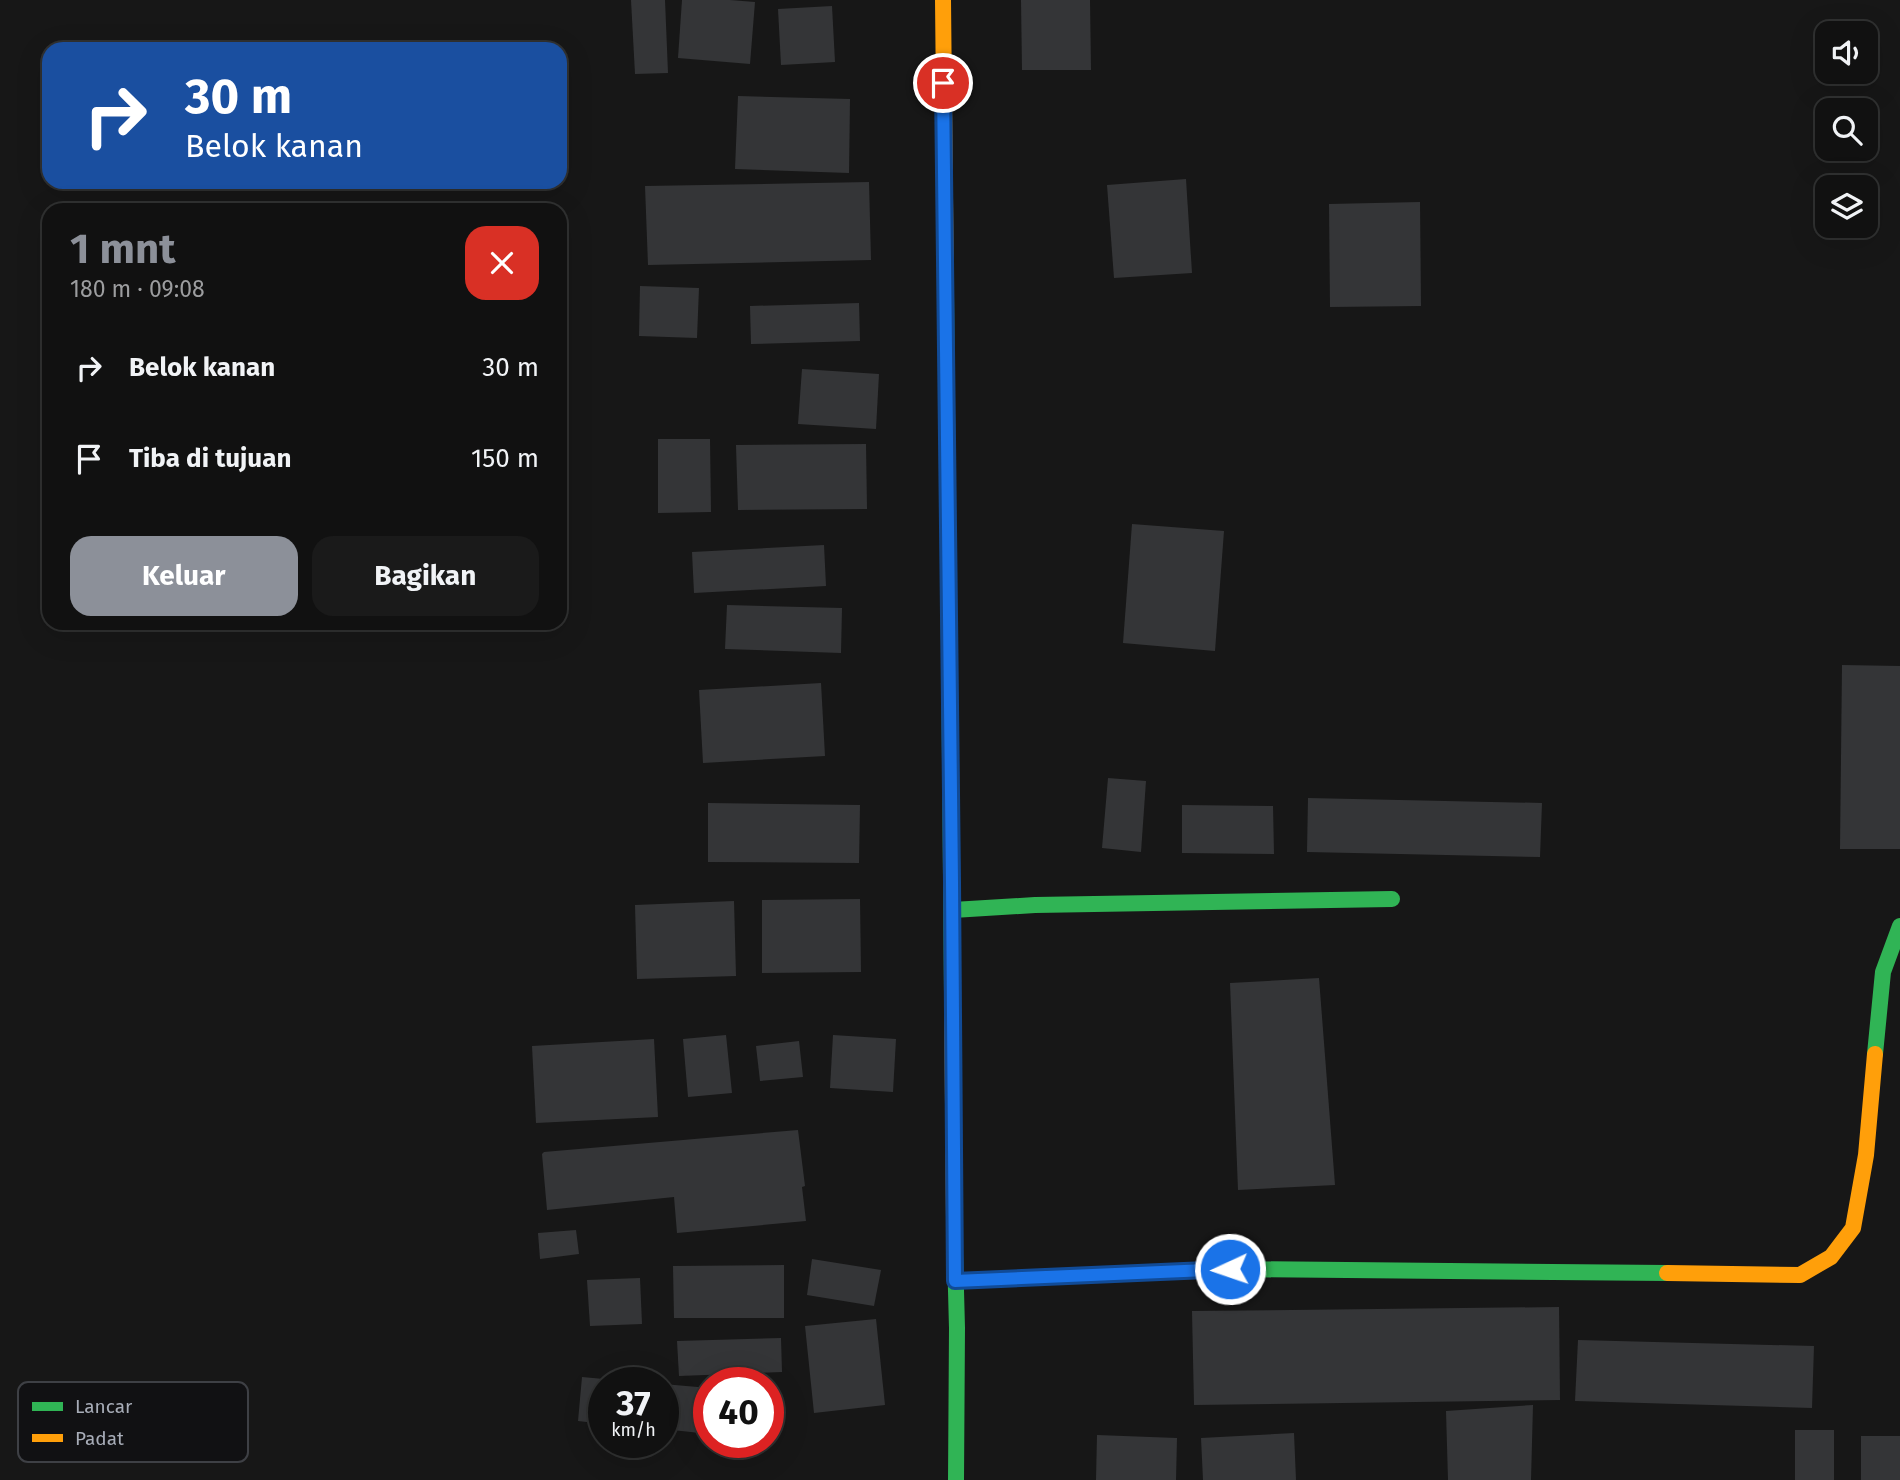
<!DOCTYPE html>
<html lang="id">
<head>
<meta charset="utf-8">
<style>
	body { margin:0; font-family:"Fira Sans",sans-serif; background:#1a1a1a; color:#f1f3f6; height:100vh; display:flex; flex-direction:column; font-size:26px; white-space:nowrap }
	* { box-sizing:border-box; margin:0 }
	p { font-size:23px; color:#9c9d9f }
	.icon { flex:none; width:38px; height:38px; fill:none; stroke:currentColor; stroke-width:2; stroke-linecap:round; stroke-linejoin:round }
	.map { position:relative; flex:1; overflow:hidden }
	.drawer { position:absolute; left:42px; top:203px; width:525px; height:427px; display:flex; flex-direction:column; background:#111; border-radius:21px; box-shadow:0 7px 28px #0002,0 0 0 2px #303131 }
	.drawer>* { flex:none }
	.guide { position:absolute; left:42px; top:42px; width:525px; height:147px; border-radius:21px; box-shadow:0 7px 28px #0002,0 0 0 2px #303131; background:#1a4fa0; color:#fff; overflow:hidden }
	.fabs { position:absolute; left:1815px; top:21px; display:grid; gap:14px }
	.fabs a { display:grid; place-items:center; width:63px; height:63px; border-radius:14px; background:#111; box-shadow:0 7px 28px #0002,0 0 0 2px #303131; font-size:35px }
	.speed { position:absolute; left:588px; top:1367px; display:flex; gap:14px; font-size:35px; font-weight:700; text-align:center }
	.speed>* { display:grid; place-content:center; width:91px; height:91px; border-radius:50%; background:#111; box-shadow:0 7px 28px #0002,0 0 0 2px #303131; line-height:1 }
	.speed small { font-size:18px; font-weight:400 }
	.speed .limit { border:10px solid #d22; background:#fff; color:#111 }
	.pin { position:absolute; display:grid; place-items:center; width:60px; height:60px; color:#fff; margin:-30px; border:4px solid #fff; border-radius:50%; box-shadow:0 2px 7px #0007 }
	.me { position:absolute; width:77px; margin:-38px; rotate:267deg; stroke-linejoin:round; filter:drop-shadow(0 0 5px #0008) }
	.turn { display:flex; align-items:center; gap:24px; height:147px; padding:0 28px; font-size:32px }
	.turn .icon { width:91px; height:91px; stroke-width:2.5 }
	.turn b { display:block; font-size:49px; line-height:60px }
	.round { display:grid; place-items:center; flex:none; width:74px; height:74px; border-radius:21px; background:#1a1a1a }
	.headline { display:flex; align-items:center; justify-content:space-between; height:119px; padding:0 28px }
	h1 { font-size:42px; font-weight:700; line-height:52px; color:#8c9099 }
	.action { display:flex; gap:14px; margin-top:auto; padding:14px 28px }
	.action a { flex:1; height:80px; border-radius:21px; background:#8c9099; color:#fff; font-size:28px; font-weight:700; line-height:80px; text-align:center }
	.action a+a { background:#1a1a1a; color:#f1f3f6 }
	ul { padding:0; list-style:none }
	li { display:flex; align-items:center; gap:21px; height:91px; padding:0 28px }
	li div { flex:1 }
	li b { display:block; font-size:26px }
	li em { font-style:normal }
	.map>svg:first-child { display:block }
	.building { fill:#343537 }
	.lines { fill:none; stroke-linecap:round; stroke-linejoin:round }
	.fast { stroke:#30b455; stroke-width:16 }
	.slow { stroke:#ff9f0a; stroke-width:16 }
	.route-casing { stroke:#114b97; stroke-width:18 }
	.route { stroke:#1a73e8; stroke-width:12 }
	.key { fill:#111113; stroke:#3e4045; stroke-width:2 }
	.key-label { font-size:19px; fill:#a8adb8 }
</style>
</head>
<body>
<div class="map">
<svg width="1900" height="1480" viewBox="0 0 1900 1480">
	<rect width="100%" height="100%" fill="#171717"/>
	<g class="building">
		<path d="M631,0H665L668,73L635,74Z"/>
		<path d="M682,0H730L755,2L750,64L678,58Z"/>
		<path d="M1021,0H1090L1091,70H1022Z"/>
		<path d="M832,6L835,62L781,65L778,9Z"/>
		<path d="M738,96L850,99L849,173L735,169Z"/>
		<path d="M1186,179L1192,273L1114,278L1107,185Z"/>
		<path d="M869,182L871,260L648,265L645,186Z"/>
		<path d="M1420,202L1421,306L1330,307L1329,204Z"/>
		<path d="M640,286L699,288L697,338L639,336Z"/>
		<path d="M859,303L860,341L751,344L750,306Z"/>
		<path d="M802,369L879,374L876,429L798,424Z"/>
		<path d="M658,439H710L711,512L658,513Z"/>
		<path d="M866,444L867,509L738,510L736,445Z"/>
		<path d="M1132,524L1224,531L1215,651L1123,643Z"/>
		<path d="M824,545L826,586L694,593L692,552Z"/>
		<path d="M727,605L842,608L841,653L725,649Z"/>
		<path d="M1842,665L1900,666V849H1840Z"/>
		<path d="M821,683L825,756L703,763L699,690Z"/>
		<path d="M1108,778L1146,781L1141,852L1102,848Z"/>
		<path d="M1308,798L1542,803L1540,857L1307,852Z"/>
		<path d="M708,803L860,805L859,863L708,862Z"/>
		<path d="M1182,805L1273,806L1274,854L1182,853Z"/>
		<path d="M860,899L861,972L762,973V900Z"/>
		<path d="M734,901L736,976L637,979L635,905Z"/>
		<path d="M1319,978L1335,1185L1238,1190L1230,983Z"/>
		<path d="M726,1035L732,1093L688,1097L683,1039Z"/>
		<path d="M833,1035L896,1039L893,1092L830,1088Z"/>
		<path d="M654,1039L658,1117L536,1123L532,1046Z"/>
		<path d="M799,1041L803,1077L760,1081L756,1046Z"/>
		<path d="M798,1130L805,1186L802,1187L806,1221L677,1233L674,1197L547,1210L542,1154L544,1152Z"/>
		<path d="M576,1230L579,1254L540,1259L538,1233Z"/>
		<path d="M812,1259L881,1270L874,1306L807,1295Z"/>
		<path d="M784,1265V1318H674L673,1266Z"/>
		<path d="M640,1278L642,1324L590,1326L587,1280Z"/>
		<path d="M1559,1307L1560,1400L1194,1405L1192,1311Z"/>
		<path d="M876,1319L885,1405L814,1413L805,1326Z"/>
		<path d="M781,1338L782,1372L679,1376L677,1341Z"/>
		<path d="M1578,1340L1814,1346L1812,1408L1575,1401Z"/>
		<path d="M582,1377L626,1381V1382H604V1424L578,1421Z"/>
		<path d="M663,1384L709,1388V1434L663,1429Z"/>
		<path d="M1533,1405L1531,1480H1448L1446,1411Z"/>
		<rect x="1795" y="1430" width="39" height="50"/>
		<path d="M1294,1433L1296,1480H1203L1201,1438Z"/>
		<path d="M1097,1435L1177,1438L1176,1480H1096Z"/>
		<rect x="1861" y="1436" width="39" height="44"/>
	</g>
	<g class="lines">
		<g class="fast">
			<path d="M946,295L952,992"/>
			<path d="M953,910L1035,905L1392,899"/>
			<path d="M1875,1054L1883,972L1900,926"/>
			<path d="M954,1216L957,1328L956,1480"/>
			<path d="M955,1281L1230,1269L1667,1273"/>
		</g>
		<g class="slow">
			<path d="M943,0L946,295"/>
			<path d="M952,992L954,1216"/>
			<path d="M1667,1273L1800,1275L1831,1257L1853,1228L1866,1155L1875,1054"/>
		</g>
	</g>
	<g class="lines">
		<g class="route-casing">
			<path id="route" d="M943,83L952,882L955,1281L1230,1269"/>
		</g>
		<use href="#route" class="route"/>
	</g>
	<rect x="18" y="1382" width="230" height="80" rx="10" class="key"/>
	<rect x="32" y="1402" width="31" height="9" fill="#30b455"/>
	<rect x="32" y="1434" width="31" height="8" fill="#ff9f0a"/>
	<g class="key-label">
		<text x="75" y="1413">Lancar</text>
		<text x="75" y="1445">Padat</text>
	</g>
</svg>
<div class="fabs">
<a><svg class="icon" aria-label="sound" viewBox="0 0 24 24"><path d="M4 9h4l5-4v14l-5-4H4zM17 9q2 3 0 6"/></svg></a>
<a><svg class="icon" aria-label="search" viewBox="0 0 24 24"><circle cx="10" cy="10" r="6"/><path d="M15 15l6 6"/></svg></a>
<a><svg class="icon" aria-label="layers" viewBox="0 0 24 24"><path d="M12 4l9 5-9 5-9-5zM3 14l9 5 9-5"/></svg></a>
</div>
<div class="speed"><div>37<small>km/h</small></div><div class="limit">40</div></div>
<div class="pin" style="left:943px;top:83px;background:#d93025"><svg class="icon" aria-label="arrive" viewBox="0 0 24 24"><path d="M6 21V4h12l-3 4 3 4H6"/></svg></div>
<svg class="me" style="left:1230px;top:1269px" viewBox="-20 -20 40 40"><circle r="17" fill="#1a73e8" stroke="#fff" stroke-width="3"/><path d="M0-11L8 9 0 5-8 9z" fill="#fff"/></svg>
<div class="guide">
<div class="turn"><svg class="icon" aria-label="right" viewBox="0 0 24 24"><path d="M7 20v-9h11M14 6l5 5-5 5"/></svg><div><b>30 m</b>Belok kanan</div></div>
</div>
<section class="drawer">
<div class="headline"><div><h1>1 mnt</h1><p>180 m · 09:08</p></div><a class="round" style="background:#d93025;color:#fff"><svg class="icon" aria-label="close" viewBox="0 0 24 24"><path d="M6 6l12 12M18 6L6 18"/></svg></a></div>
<ul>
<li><svg class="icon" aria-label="right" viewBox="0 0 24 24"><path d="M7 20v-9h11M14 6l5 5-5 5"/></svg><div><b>Belok kanan</b></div><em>30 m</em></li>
<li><svg class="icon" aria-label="arrive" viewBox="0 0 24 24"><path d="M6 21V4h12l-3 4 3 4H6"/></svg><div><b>Tiba di tujuan</b></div><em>150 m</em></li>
</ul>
<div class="action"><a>Keluar</a><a>Bagikan</a></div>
</section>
</div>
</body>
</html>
